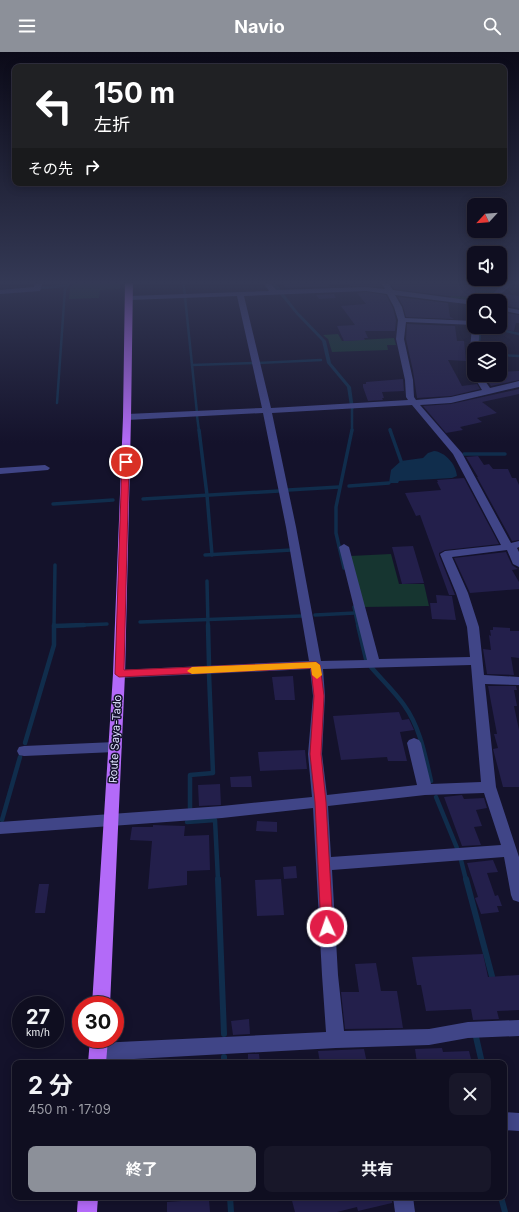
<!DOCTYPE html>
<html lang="ja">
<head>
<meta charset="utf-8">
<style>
	body { margin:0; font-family:Inter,"Noto Sans JP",sans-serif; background:#181729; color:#f1f3f6; height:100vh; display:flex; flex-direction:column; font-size:15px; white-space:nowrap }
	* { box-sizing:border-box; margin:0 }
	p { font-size:13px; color:#9b9ca5 }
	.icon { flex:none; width:22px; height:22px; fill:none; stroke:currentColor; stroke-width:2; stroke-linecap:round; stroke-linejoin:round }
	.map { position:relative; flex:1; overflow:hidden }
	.panel { position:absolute; left:12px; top:1008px; width:495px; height:140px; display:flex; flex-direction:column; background:#0f0e20; border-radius:8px; box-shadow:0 2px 10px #0003,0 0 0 1px #2f2e3e }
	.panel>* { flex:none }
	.banner { position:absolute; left:12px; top:12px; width:495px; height:122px; border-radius:8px; box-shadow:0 2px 10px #0003,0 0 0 1px #2f2e3e; background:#202124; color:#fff; overflow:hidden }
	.needle { width:26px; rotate:244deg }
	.tools { position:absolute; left:467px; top:146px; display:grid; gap:8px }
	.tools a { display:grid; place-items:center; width:40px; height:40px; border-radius:8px; background:#0f0e20; box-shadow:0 2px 10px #0003,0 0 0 1px #2f2e3e; font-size:20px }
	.speed { position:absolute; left:12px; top:944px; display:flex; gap:8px; font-size:20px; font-weight:700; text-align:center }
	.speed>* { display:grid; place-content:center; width:52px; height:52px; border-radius:50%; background:#0f0e20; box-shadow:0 2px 10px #0003,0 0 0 1px #2f2e3e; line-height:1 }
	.speed small { font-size:10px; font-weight:400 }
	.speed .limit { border:6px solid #d22; background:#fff; color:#111 }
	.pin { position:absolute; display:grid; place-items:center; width:34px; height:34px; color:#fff; margin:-17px; border:2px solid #fff; border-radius:50%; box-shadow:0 1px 4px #0007 }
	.me { position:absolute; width:44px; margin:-22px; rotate:357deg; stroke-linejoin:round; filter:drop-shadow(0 0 3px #0008) }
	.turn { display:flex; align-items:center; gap:14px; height:84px; padding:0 16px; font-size:18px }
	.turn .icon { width:52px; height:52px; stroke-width:2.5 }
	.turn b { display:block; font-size:28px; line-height:34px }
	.then { display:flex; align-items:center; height:38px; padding:0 16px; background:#0003; gap:8px; font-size:15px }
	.round { display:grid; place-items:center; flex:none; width:42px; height:42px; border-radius:8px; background:#181729 }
	.head { display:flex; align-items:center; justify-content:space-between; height:68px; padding:0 16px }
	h1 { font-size:24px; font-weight:700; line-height:30px }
	.action { display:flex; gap:8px; margin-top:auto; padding:8px 16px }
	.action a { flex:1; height:46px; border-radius:8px; background:#8c9099; color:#fff; font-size:16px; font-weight:700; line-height:46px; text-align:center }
	.action a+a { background:#181729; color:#f1f3f6 }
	header { display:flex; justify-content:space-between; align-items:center; height:52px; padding:0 16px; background:#8c9099; color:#fff; font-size:18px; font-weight:700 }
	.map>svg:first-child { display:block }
	.green { fill:#163530 }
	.water { fill:#102d4c }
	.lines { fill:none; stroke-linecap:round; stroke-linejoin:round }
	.stream-far3 { stroke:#102d4c; stroke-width:2.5 }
	.stream-far2 { stroke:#102d4c; stroke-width:3.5 }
	.stream-far1 { stroke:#102d4c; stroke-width:4.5 }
	.stream { stroke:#102d4c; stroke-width:6 }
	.building { fill:#231f4b }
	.minor { fill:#404587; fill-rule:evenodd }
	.major { fill:#b36af8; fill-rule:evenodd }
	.route { fill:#e11d48; stroke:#92132f }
	.slow { fill:#f59e0b }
	.labels { text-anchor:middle; stroke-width:3; stroke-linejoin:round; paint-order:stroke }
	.street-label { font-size:11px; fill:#dedefe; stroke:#14122b }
</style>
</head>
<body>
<header><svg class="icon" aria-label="menu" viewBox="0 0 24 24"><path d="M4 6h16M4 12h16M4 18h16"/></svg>Navio<svg class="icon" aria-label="search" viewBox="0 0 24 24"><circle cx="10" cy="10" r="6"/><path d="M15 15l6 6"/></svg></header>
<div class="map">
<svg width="519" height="1160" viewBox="0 0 519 1160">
	<rect width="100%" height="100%" fill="#14122b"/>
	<g class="green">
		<path d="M120,229V237L100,238L99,246L69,247L70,236L74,230Z"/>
		<path d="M479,230L503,234L485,249L474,250L450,246L451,244L476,245L475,234H479Z"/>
		<path d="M338,282L342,289L394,286L396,293H387L388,298L332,300L328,287L323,283Z"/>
		<path d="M391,502L399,532H424L429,554L364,555L350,504Z"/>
	</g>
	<g class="water">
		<path d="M269,229H274L297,259L326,289L331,311L351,335L354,357L350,354L347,335L327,311L322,289L296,262Z"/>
		<path d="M434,399C445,400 456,412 457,424L452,426L399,429L398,431H389L391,418L401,409L423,406L428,401Z"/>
	</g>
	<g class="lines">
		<g class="stream-far3">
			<path d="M183,229L185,243"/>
			<path d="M40,236L66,234"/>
			<path d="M185,245L197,361"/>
			<path d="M488,275L519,282"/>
			<path d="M479,297L480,275"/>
			<path d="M500,303L519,304"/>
			<path d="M258,311L321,308"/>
			<path d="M192,313L254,311"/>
			<path d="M57,351L65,237L70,229"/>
			<path d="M352,352V379"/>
			<path d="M197,364L199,379"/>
			<path d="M390,377L391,379"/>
		</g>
		<g class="stream-far2">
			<path d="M199,378L207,443L212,503"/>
			<path d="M390,378L401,409"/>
			<path d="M464,402H505"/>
			<path d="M349,434L389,431"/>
			<path d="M288,438L339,435"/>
			<path d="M143,447L279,439"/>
			<path d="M53,452L113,448"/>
			<path d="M205,503L291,498"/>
			<path d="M344,516L336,481V455L352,378"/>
			<path d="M207,529L208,574"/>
			<path d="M354,555L358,574"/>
			<path d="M315,563L355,561"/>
			<path d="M140,570L302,564"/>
			<path d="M54,574L55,513"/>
			<path d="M58,574L107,572"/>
		</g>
		<g class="stream-far1">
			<path d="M208,573L209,613"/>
			<path d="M358,573L366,607"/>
			<path d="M54,574L84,573"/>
			<path d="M371,615C382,628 394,639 404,653C420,675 425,703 431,729"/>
			<path d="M25,691L54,593V573"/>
			<path d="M436,745L457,796"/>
			<path d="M190,756V723L213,721L209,622"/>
			<path d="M2,768L20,705"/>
			<path d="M187,770L215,768L218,828"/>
			<path d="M461,808L466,828"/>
		</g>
		<g class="stream">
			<path d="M218,827L224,982"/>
			<path d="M466,827L493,928"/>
			<path d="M476,985L482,1011"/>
			<path d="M224,1005V1011"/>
			<path d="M230,1145L231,1160"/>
			<path d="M501,1145L505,1160"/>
		</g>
	</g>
	<g class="building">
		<path d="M279,229H327L330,235L286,236Z"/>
		<path d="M347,229H379L382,235L351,234Z"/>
		<path d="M419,229H468V230L474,233L476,245L448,244L394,237L392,233L420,232Z"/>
		<path d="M366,240L386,243L393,256L396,268L395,279H365L368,286H364L365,288L344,289L337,274L355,273L341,254L366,252L357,241Z"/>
		<path d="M334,242L336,246L319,247L316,243Z"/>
		<path d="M503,242L519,244V256L500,253V245Z"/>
		<path d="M398,245L448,251L450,265L454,267L406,265L403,254Z"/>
		<path d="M500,260L519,263V271H516L514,279L500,277Z"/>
		<path d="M407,272L455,274L457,289H464L466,309L448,308L462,334L477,332L480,337L451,344L417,346L413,319L406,287Z"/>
		<path d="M519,319V328L491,334L483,323H500V320Z"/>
		<path d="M403,327L404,339L382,340L384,346H382L383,348L368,349L363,335V332H366V330Z"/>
		<path d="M519,337V342L482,350L497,361L477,366L482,370L460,375L463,378L446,381L423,354L451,352Z"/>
		<path d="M478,404L484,413L489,412L493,417H508L512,426H516L519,433V488L512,489L477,425H478L466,405Z"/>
		<path d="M464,426L499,492L445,498L439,501V503L455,543H449L420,463L416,464L405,441L441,438L437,430H438L437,428Z"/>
		<path d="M413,494L424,531L402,532L392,495Z"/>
		<path d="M506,500L512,513L518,517L512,518L519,530V537L470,541L454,506Z"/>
		<path d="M436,543L452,544L456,568L432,567L430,551H437Z"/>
		<path d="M493,575L510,576V579H519V606L511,605L514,623L487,622L483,597L491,598L489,583L491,584L490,578H493Z"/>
		<path d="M293,624L295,648H275L272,625Z"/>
		<path d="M488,634H516L517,638H514L517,654H514L519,678V735H503L493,697L498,696L494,682H497Z"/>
		<path d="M399,660L402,668L409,667L414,678L400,680L407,709H388L387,705L341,708L333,664Z"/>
		<path d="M305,698L307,717L260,719L258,700Z"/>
		<path d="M251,724L252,735H231L230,725Z"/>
		<path d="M220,732L221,753L199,754L198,733Z"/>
		<path d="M462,743L464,747L484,746L487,756L476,758L482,774L474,775L481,793L462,794L444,745Z"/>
		<path d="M257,769L277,770V780L256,779Z"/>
		<path d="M153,773L185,774L184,784L209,783L210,818L187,819V833L148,837L152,789L130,788L132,775H153Z"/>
		<path d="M493,808L498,820L487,821L495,844L498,843L502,854H497L499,860L481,862L475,846L478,845L467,811Z"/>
		<path d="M296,814L297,826L284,827L283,815Z"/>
		<path d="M281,827L284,863L257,864L255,828Z"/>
		<path d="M39,832H49L45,861H35Z"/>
		<path d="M483,902L488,925L519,923V958L497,959L499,967L473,968L471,957L426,959L421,933H417L412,905Z"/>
		<path d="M376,911L381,939H397L403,976L345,977L341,940H359L355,912Z"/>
		<path d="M249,967L250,982L233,983L231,969Z"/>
		<path d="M442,996L443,1000L469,999L472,1011H417L415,997Z"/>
		<path d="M364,997L367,1011H320L318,999Z"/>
		<path d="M248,1002H259L260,1011H248Z"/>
		<path d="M291,1145H392V1151L358,1159L357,1155L337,1160H295Z"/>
		<path d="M209,1147L210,1160H167V1150Z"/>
	</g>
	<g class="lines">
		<g class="minor">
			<path d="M35,229H43L40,239L0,242V238L34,235Z"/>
			<path d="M262,229H269L276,238L366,235L385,237L380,229H387L393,238L475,249L474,253L395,243L402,255L405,266L474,269V275H480L478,297H474V299L470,297L472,275L474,273L406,270L404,287L413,328L414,345L416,348L451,345L482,338L473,323L474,321V323H481L490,336L519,329V335L451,351L420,353L462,401L511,491L519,489V495L517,496L519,500V515L513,512L507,498L452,505L468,541L479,575L484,623L519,625V633L485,632L496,735L519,805V850L513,848L511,843L504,805L332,818L338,923L344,979L429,977L468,970L519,968V984L468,986L429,993L336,996L98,1009L92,1006L89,1000L92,994L98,991L326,980L322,923L313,756L222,766L0,782V770L222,754L312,745L308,702L313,644L310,617L119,626L115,625L113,622L115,619L119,618L309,609L286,475L263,361L127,368L123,365L127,362L262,356L237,244L129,248L125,246L129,244L269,239ZM366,239L387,242L394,255L398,268L396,287L405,328L406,345L408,348L271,356L244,244ZM412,353L453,402L501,493L445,499L440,502L456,541L467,575L470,605L379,607L349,495L344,492L339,495L367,608L321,609L296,475L272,361ZM471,613L481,730L431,732L421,691L419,688L414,686L409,688L407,691L417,733L327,743L322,702L325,644L323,617ZM484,741L501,793L331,805L328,754L425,743Z"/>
			<path d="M469,229H487L505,231L508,229H512L514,230L510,234L493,249H485L501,234L473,231Z"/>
			<path d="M500,254L519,258V262L500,258Z"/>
			<path d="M45,413L50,416L48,418L0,422V416Z"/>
			<path d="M115,690L120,691L122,695L120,699L115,700L24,704L19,703L17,699L19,695L24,694Z"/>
			<path d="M504,1060L519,1061V1079L504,1078Z"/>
			<path d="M393,1145H413L415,1160H395Z"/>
		</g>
		<g class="major">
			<path d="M125,229H133L131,365L125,622L110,953H92L113,622L123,365Z"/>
			<path d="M90,987H108L106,1011H88Z"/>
			<path d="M78,1145H98L97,1160H77Z"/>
		</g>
	</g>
	<linearGradient id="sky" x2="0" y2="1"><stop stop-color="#0b0a18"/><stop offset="0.59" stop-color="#343955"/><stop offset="1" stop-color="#343955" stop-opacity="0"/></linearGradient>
	<rect width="519" height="391" fill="url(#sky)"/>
	<path class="route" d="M126,408L129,410L124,618L316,610L320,613L324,644L321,702L326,750L333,875L332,879L327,880L323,879L321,875L315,750L310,702L314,644L311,616L119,625L115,622L122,410Z"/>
	<path class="slow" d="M316,610L320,613L322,623L317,627L312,623L311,616L192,622L187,619L192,615Z"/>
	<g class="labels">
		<g class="street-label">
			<text transform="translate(115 687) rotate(-87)" y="4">Route Saya-Tado</text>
		</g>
	</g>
</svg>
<div class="tools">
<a><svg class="needle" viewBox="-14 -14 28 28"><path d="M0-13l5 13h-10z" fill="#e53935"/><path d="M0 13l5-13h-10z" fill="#9b9ca5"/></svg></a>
<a><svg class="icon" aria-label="sound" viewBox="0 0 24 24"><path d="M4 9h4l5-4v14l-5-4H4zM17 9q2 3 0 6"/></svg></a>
<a><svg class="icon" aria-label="search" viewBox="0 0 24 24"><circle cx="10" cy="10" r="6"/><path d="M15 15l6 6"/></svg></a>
<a><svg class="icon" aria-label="layers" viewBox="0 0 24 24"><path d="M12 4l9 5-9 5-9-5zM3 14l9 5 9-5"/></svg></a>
</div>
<div class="speed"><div>27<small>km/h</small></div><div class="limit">30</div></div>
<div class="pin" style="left:126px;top:410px;background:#d93025"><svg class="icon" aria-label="arrive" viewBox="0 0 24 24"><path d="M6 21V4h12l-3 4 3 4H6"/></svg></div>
<svg class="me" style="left:327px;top:875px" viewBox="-20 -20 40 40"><circle r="17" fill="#e11d48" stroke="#fff" stroke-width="3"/><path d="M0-11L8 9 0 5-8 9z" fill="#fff"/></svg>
<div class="banner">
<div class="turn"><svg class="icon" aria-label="left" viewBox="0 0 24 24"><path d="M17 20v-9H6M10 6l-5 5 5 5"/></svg><div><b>150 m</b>左折</div></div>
<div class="then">その先<svg class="icon" aria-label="right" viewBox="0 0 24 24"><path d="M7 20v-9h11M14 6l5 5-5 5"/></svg></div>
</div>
<section class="panel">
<div class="head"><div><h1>2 分</h1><p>450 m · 17:09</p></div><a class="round"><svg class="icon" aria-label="close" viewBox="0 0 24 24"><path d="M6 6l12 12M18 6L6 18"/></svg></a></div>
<div class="action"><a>終了</a><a>共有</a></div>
</section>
</div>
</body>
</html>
